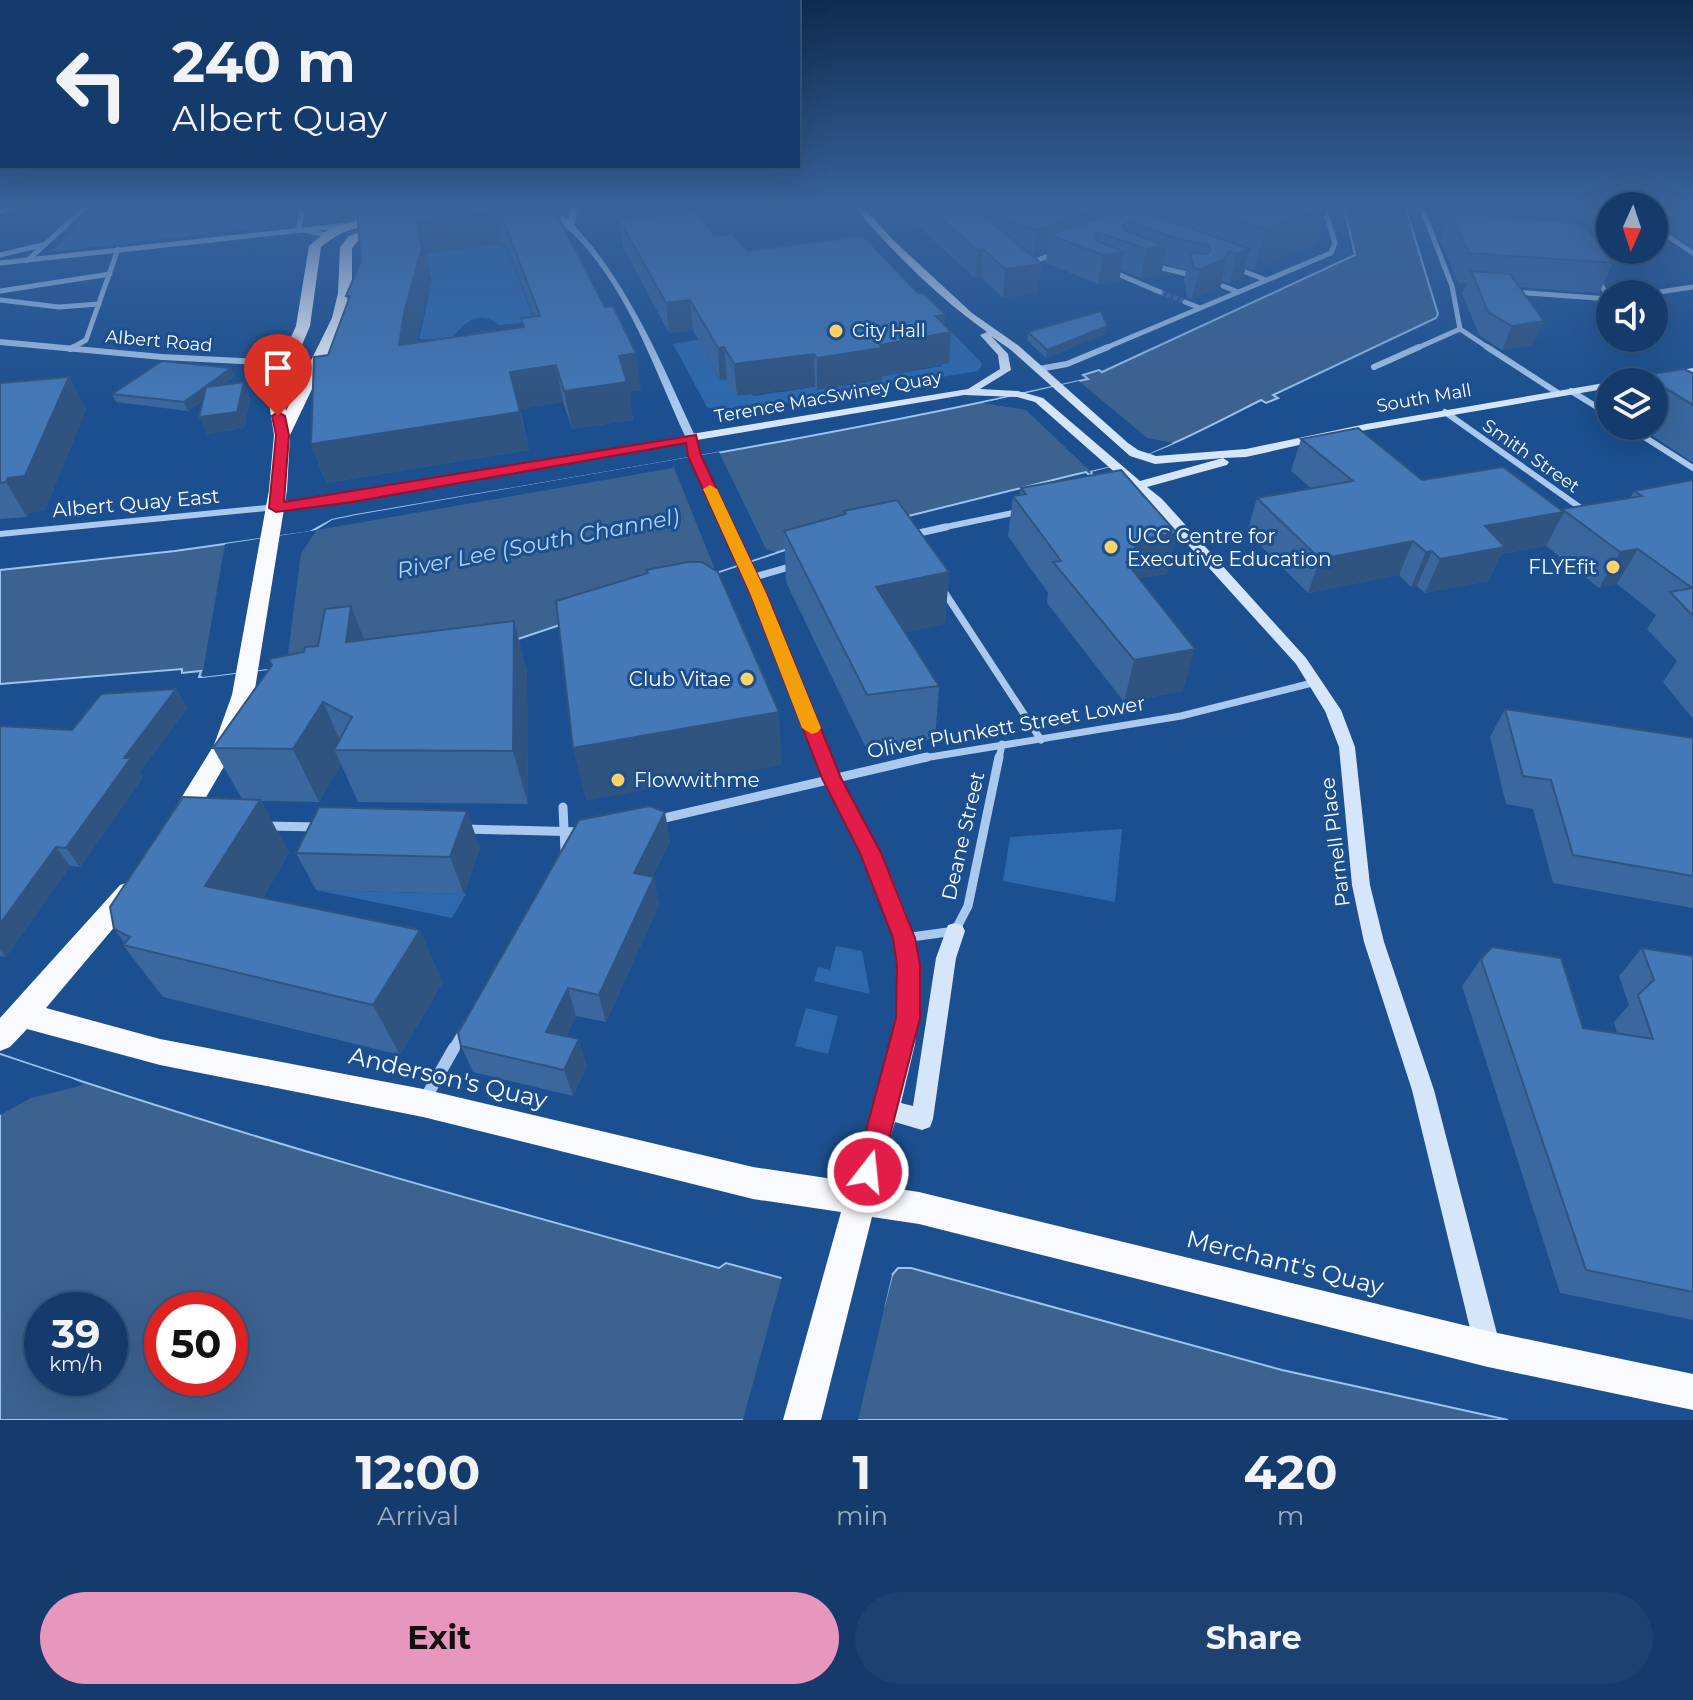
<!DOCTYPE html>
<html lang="en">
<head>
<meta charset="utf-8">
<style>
	body { margin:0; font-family:Montserrat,sans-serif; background:#1d4271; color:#f1f3f6; height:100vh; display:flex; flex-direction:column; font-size:30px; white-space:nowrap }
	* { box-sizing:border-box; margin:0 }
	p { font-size:26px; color:#9dadc1 }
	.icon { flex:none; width:44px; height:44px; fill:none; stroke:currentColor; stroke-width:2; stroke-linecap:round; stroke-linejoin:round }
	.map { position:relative; height:1420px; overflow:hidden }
	.drawer { display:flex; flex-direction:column; background:#143b6b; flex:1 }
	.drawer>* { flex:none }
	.top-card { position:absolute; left:0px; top:0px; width:800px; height:168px; box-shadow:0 8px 32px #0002,0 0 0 2px #33557e; background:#143b6b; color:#f1f3f6; overflow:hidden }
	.needle { width:52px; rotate:183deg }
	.tools { position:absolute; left:1596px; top:192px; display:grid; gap:16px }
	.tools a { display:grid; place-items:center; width:72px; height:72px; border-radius:50%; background:#143b6b; box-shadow:0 8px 32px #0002,0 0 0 2px #33557e; font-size:40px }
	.speed { position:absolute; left:24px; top:1292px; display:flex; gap:16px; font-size:40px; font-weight:700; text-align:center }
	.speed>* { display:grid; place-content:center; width:104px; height:104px; border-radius:50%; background:#143b6b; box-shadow:0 8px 32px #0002,0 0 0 2px #33557e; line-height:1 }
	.speed small { font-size:20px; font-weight:400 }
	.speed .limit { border:12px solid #d22; background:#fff; color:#111 }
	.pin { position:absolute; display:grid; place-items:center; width:68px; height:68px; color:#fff; margin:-82px -34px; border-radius:50% 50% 50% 0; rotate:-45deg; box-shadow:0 0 8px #0007 }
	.pin .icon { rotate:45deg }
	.me { position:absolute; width:88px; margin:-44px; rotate:16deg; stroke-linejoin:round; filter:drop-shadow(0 0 6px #0008) }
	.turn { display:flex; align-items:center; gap:28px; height:168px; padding:0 40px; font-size:36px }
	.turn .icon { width:104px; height:104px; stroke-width:2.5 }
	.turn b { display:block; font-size:56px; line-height:68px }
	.eta { display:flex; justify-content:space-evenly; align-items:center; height:136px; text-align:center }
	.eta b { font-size:48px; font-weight:700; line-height:56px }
	.cta { display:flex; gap:16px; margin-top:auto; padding:16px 40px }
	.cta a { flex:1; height:92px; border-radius:48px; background:#e797bd; color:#111; font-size:32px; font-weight:700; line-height:92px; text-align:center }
	.cta a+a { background:#1d4271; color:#f1f3f6 }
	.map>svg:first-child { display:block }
	.green { fill:#2e69ad }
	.water { fill:#3c6290; stroke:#9cc4f0; stroke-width:2; fill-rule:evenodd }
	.pier { fill:#1b4f8f }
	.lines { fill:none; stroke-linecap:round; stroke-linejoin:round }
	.minor-tunnel { stroke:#3d69a0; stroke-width:5; stroke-dasharray:5 2; stroke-linecap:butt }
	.minor-far4 { stroke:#a9c9ee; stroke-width:5 }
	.minor-far3 { stroke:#a9c9ee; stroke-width:6 }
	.minor-far2 { stroke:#a9c9ee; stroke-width:7 }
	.minor-far1 { stroke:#a9c9ee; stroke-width:9 }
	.minor { stroke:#a9c9ee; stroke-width:12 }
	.tertiary { fill:#a9c9ee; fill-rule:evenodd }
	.secondary { fill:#d6e6fa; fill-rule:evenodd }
	.trunk { fill:#f8faff; fill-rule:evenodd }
	.wall { fill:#3a679d; fill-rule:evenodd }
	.shaded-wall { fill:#305480 }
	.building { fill:#4478b7; stroke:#305480; stroke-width:2; fill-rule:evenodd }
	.route { fill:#e11d48; stroke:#92132f; stroke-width:2 }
	.slow { fill:#f59e0b }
	.poi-dot { fill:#ffd166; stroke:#1b4f8f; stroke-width:3 }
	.labels { text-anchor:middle; stroke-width:6; stroke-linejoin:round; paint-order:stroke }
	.far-poi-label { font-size:18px; fill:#fff; stroke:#1b4f8f; text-anchor:start }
	.far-street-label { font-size:18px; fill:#fff; stroke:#1b4f8f }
	.street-label { font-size:20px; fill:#fff; stroke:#1b4f8f }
	.poi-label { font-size:20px; fill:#fff; stroke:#1b4f8f; text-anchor:start }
	.water-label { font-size:22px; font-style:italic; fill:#b5d3f5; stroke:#1b4f8f }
	.near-street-label { font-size:24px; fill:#fff; stroke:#1b4f8f }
</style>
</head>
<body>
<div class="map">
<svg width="1693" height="1420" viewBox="0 0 1693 1420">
	<rect width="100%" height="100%" fill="#1b4f8f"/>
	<g class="green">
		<path d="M167,206H288V214L280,217L279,223L260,228L51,252L73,231V228L98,208Z"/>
		<path d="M498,244L507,248L535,322L499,325C477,308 465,323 450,340L419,339L432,281L426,254Z"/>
		<path d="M927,307L980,361L982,365L978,371L723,413L707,407L673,344L704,339L707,356L720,380L727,379L754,396L868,379L870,382L881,380L879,377L942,366Z"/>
		<path d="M1122,829L1115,902L1003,881L1010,837Z"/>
		<path d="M316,890L466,894L452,918Z"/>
		<path d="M836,946L862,951L870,994L814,981L818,967L830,970Z"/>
		<path d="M806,1008L838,1016L828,1054L795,1046Z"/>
	</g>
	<g class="water">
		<path d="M1344,206H1405L1438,314L1436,318L1273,395L1278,398L1266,403L1261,400C1206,428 1152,458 1091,471L1092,474L1089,475L1086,472L1069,476L824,537L518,639L202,677H199L201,671L182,673V669L0,684V570L175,551L310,532L332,520L356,515C601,473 846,434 1088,379L1083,375L1099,370L1102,372L1355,255Z"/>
		<path d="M0,1054C237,1135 478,1202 719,1268L726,1263L884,1306L892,1275L898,1268H911L1282,1370L1508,1420H0ZM42,1310H110V1378H42ZM162,1310H230V1378H162Z"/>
	</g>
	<g class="pier">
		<path d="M1079,381L1147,438L1173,443L1130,462L1090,471L1026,410L983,403Z"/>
		<path d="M719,452L766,549L776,552L716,572L673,465V468L317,530L301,553L288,654V661L301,665L202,677L225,544L317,530L332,520L356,515Z"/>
		<path d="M0,1055L73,1079L84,1085L31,1098L0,1115Z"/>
		<path d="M783,1273L882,1301L888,1274L892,1275L858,1420H743Z"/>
	</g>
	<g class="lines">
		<path class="minor-tunnel" d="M1160,292L1185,302"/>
		<g class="minor-far4">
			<path d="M0,212L13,206"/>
			<path d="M1654,227L1693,253"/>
			<path d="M299,228L303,206"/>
			<path d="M304,230L326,235"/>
			<path d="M0,255L42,245"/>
			<path d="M28,260L87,206"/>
			<path d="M1038,260L1056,253"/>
			<path d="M0,263L349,225"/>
			<path d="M1154,266L1195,276"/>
			<path d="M1238,269L1266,280"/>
			<path d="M1113,272L1160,292"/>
			<path d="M1597,279L1610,299"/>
			<path d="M1223,286L1238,292"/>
			<path d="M0,291L110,274"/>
			<path d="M1515,292L1610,299"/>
			<path d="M1646,294L1693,287"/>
			<path d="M0,300L59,307L99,304"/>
			<path d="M1185,302L1200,308"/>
			<path d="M1460,329L1490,349"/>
			<path d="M70,349L86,340L118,249"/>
			<path d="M1103,349L1331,253L1335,243L1324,206"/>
			<path d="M1415,349L1460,329L1452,286L1421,206"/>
		</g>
		<g class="minor-far3">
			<path d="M1487,347L1558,393"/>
			<path d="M70,349L74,347"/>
			<path d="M1374,367L1419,347"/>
			<path d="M1039,369L1067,364L1108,347"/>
			<path d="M1571,391L1610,415"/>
			<path d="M1445,412L1585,511"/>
			<path d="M1627,426L1693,468"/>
			<path d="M936,529L1018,512"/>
		</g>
		<g class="minor-far2">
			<path d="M910,535L946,527"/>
			<path d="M751,578L796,565"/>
			<path d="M943,590L1041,740"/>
			<path d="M918,759L1181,716L1316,682"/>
			<path d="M999,759L1002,744"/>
		</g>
		<g class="minor-far1">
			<path d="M563,807L565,851"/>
			<path d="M656,820L927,757"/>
			<path d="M265,826L320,827"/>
			<path d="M465,829L584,832"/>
			<path d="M904,938L955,931L968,906L999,757"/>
			<path d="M452,1050L464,1030"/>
		</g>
		<path class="minor" d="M425,1099L454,1048"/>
		<g class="tertiary">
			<path d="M542,206H550L568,220L570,211L576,206H584L577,212L574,225C631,287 661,363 696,438L695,440L317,506L0,537V531L317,500L685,436C657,375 634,307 591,254C577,235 559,222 542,206Z"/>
			<path d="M0,339L162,354L261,359L319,372L314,375L261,365L162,360L0,345Z"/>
		</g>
		<g class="secondary">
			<path d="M854,206H862L892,239L972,313L1019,346L1128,443L1138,450L1156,456L1246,449L1366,424L1610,382H1611L1610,388L1366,430L1246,457L1223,458L1229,462L1227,465L1147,487L1162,499L1306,658L1341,710L1355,747L1370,885L1384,942L1434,1090L1501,1349L1497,1358L1488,1362L1479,1358L1475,1349L1412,1090L1364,942L1352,885L1339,747L1325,711L1296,664L1152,505L1035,402L1017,397L964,395L697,440L701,456L765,593L839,777L882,854L905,911L919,967L920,995L915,1044L901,1103L913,1106L936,958L948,925L955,923L962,925L965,931L956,958L933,1119L930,1127L922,1130L895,1122L869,1206L861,1210L853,1206L849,1198L880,1097L894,1044L900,995L894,939L876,882L850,827L822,778L751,593L689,456L685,438L691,434L968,389L1000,369L998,355L980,335L987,332C938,297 892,252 854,206ZM991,336L1011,350L1130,456L1155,464L1223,458L1140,481L1043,398L1018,391L980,389L1011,370L1008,354Z"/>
			<path d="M1693,368V374L1647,382H1622L1627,379Z"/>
		</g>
		<g class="trunk">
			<path d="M391,217V221C362,227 345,227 321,247L310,326L283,390L286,411L332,318L338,293L340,247L349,236L377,225L383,229L357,242L352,248V293L346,318L290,435L287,490L254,695L236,746L188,828L179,830L170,828L167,821L214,745L232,695L269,490L274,435L267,390L296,326L309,246L329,229L365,218Z"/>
			<path d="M129,882L138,885L142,892L138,899L46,1008L160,1039L423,1089L753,1167L919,1192L1488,1331L1693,1374V1410L1488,1367L919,1224L872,1217L821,1420H783L841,1212L753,1199L423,1117L160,1065L27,1029L10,1047L0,1051V1018L120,885Z"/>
		</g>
	</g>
	<g class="wall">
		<path d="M558,206L562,225L641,390L629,392L633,420L572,429L563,402L520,409L529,450L326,483L311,444L328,355L348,301L346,296L361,261L357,209ZM501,244L507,246L534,317L521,318L523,327L416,342L431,282L425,254Z"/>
		<path d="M913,206H1328L1317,244L1254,270L1246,267L1243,277L1230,283L1221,281L1218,288L1192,299L1187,297L1184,281L1186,270L1163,264L1161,275L1141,278L1121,270L1119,281L1098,284L1046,263L1047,252L1034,257L1038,292L1003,298L981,277L975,278L912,220Z"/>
		<path d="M1570,206H1693V248L1670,232L1666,242H1654V206H1610V244H1603Z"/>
		<path d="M1450,212L1613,263L1599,293L1519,287L1533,345L1502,350L1479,335L1462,293L1467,283L1458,282L1440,239Z"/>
		<path d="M619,219L714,236L747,251L946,326L951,332L949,363L882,376V380L817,390L815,386L737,396L727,379L720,380L693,330L669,333L623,247Z"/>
		<path d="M1028,332L1105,334L1046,358L1027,340Z"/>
		<path d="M1693,373V463L1638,426H1654V382H1636L1639,376Z"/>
		<path d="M235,376L223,385L244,382L250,398L244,428L207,434L203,400L188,411L116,402L112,394Z"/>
		<path d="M69,377L86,409L45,510L29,513L27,517L0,519V383Z"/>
		<path d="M1301,439L1422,480L1562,511V509L1630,498L1634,491L1693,480V719L1663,682L1677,661L1647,629L1656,615L1617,584L1599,588L1546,546L1501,554L1488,581L1425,593L1417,586L1411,587L1399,575L1308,593L1247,532L1257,498L1311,488L1291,471Z"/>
		<path d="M1021,488L1177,533L1167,574L1140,578V580L1183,691L1124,702L1047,603L1048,593L1008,536L1013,496L1020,495Z"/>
		<path d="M844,511L949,572L945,624L905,632L939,686L935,739L866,748L786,582L784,531L844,514Z"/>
		<path d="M514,621L527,673L528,804L358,802L341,764L319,802L261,801L289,853L263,898L443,982L400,1055L163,997L123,945L125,943L114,929L242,799L213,748L364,640Z"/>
		<path d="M176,689L187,708L140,772L143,777L80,867L70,866L6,957L0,956V726L72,730Z"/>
		<path d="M1505,709L1693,738V908L1553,883L1533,809L1506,804L1490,737Z"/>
		<path d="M670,841L652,877L659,905L606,1022L576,1016L566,1036L587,1066L573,1096L473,1072L461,1046Z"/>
		<path d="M480,848L464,894L316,890L296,853Z"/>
		<path d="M1642,948L1693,956V1320L1560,1293L1462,986L1481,959L1583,1028L1617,1033L1614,1022L1629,1005L1619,976Z"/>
	</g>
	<g class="shaded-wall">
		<path d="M551,206H558L562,230Z"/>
		<path d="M1102,206H1114L1111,228L1098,233L1095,252L1050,235L1047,252L1033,258L1036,230Z"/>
		<path d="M1325,206H1328L1317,244L1254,270L1265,229Z"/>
		<path d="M494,212L501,244L425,254L431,282L414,349L399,345L416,221Z"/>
		<path d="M1167,246L1161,275L1141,278L1146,249Z"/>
		<path d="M983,249L981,277L975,278L977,250Z"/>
		<path d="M1250,249L1243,277L1230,283L1237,254Z"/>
		<path d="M1124,252L1119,281L1098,284L1103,255Z"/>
		<path d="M1228,252L1221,281L1218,288L1192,299L1199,270Z"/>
		<path d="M1042,264L1038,292L1003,298L1005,269Z"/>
		<path d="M690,300L693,330L669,333L666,303Z"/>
		<path d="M946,315L945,333L951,332L949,363L882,376V380L817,390V358L880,345L936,316Z"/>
		<path d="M1544,321L1533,345L1502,350L1512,326Z"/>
		<path d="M1107,326L1105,334L1046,358L1047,350Z"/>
		<path d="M724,347L727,379L720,380L718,348Z"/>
		<path d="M636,353L641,390L629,392L633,420L572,429L564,391L619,356Z"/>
		<path d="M814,354L815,386L737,396L734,364Z"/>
		<path d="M556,365L563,402L518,410L510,372Z"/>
		<path d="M231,368L235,376L188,411L184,402Z"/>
		<path d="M69,377L86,409L45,510L29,513L27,517L6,482Z"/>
		<path d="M244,382L250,398L244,428L207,434L199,417Z"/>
		<path d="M520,412L529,450L326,483L311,444Z"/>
		<path d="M1564,512L1546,546L1501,554L1488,581L1425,593L1440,559L1485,526Z"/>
		<path d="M1177,533L1167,574L1140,578L1136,599L1117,603L1130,541Z"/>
		<path d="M1413,541L1399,575L1308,593L1320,559Z"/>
		<path d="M1638,549L1617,584L1599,588L1620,552Z"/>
		<path d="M1432,551L1417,586L1411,587L1426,552Z"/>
		<path d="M949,572L945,624L875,639L876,587Z"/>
		<path d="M351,606L371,658L346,642Z"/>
		<path d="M514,621L527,673L528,804L513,751Z"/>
		<path d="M1195,649L1183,691L1124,702L1134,660Z"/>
		<path d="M176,689L187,708L140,772L143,777L80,867L66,848L124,758Z"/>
		<path d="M323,702L344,750H334L341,764L319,802L293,749Z"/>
		<path d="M779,712L782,765L586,801L573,748Z"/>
		<path d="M260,800L289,853L239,939L205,886Z"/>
		<path d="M467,811L480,848L464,894L450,857Z"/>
		<path d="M665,812L670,841L640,901L634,873Z"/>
		<path d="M56,847L70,866L6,957L0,950V924Z"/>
		<path d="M654,877L659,905L606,1022L599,995Z"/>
		<path d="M420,930L443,982L400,1055L373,1005Z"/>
		<path d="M568,988L576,1016L555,1058L546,1032Z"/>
		<path d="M579,1039L587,1066L573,1096L564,1070Z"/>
	</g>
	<g class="building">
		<path d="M376,206H552L605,307L613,306L636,353L619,356L627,382L564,391L556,365L510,372L520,412L311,444L314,357L328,355L350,296H346L361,261L357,209ZM494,212L501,214L540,316L521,318L524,327L399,345L404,313L422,248L416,221Z"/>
		<path d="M927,206H972L1042,264L1005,269L983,249L977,250Z"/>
		<path d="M974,206H1102L1036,230Z"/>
		<path d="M1198,206H1325L1265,229Z"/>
		<path d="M1602,206H1661L1678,217L1654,218V206H1610V215Z"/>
		<path d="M1679,206H1693V215Z"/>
		<path d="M1131,207L1250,249L1237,254L1228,252L1225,259L1199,270L1194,268L1190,252L1208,254L1211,250L1208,245L1175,238L1129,221L1123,225L1126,231L1167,246L1146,249L1098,232L1094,235L1095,240L1124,252L1103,255L1050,235Z"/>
		<path d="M697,211L714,236L733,234L747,251L863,236L918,293H923L946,315L936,316L951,332L880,345L882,348L817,358L814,354L734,364L724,347L718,348L690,300L666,303L619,219Z"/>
		<path d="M1450,212L1584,224L1613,263L1469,253Z"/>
		<path d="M1471,271L1510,274L1544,321L1512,326L1488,312Z"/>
		<path d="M1101,311L1107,326L1047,350L1028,332Z"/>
		<path d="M162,361L231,368L184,402L112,394Z"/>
		<path d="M1684,369L1693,373V405L1652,380L1639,376Z"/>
		<path d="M69,377L25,476L8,478L6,482L0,483V383Z"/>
		<path d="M244,382L237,412L199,417L206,387Z"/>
		<path d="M1358,428L1422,480L1503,467L1564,512L1485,526L1505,547L1440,559L1432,551L1426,552L1413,541L1320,559L1257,498L1353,481L1301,439Z"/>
		<path d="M1121,470L1177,533L1130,541L1145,558L1126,562L1195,649L1134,660L1053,562L1061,561L1013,496L1026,494L1021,488Z"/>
		<path d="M1693,480V616L1670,592L1692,588L1638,549L1620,552L1562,509L1642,496L1634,491Z"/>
		<path d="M897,500L949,572L876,587L939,686L867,695L784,531L846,514L844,511Z"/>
		<path d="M688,562H702L718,572L779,712L573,748L556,601L648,573L646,570Z"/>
		<path d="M351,606L346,642L514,621L513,751L334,750L352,717L323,702L293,749L213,748L272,665L269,659L304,652L305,647L318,646L325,609Z"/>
		<path d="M176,689L124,758H131L66,848L56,847L0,924V726L72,730L101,694Z"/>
		<path d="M1505,709L1693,738V876L1573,855L1551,780L1523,776Z"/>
		<path d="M183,797L260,800L205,886L420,930L373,1005L123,945L130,937L114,929L110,907Z"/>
		<path d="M650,806L665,812L634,873L654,877L599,995L568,988L546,1032L579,1039L564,1070L461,1046L458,1033L579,820Z"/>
		<path d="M319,807L467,811L450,857L296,853Z"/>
		<path d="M1492,947L1561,958L1583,1028L1653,1039L1638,995L1654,980L1642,948L1693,956V1292L1586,1270L1481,959Z"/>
	</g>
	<linearGradient id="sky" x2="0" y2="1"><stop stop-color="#0f2b4f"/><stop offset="0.51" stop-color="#39639b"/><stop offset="1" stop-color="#39639b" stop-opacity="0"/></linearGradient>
	<rect width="1693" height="405" fill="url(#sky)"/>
	<path class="route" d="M278,412L285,416L289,435L284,502L696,435L701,456L766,593L841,778L881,853L915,938L920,965V1018L878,1182L868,1185L859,1182L855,1172L896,1018L897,965L893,938L860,853L822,778L750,593L688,456L686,443L352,502L276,512L269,508L276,435L272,416Z"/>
	<path class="slow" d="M710,485L717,489L766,593L821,728L818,732L812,734L802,728L750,593L703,489Z"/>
	<g class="poi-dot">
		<circle cx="836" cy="331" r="8"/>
		<circle cx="1111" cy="547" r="8"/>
		<circle cx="1613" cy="567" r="8"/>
		<circle cx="747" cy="679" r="8"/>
		<circle cx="618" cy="780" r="8"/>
	</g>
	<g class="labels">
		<g class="far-poi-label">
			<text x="852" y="337">City Hall</text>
		</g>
		<g class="far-street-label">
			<text transform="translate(159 341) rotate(5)" y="6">Albert Road</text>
			<text transform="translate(828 397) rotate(-10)" y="6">Terence MacSwiney Quay</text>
			<text transform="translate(1424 398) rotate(-10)" y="6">South Mall</text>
			<text transform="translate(1531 456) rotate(35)" y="6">Smith Street</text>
		</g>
		<g class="street-label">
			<text transform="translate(136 503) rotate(-5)" y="7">Albert Quay East</text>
			<text transform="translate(1006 727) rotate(-10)" y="7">Oliver Plunkett Street Lower</text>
			<text transform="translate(963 836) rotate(-77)" y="7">Deane Street</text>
			<text transform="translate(1335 842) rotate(-97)" y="7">Parnell Place</text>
		</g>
		<g class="poi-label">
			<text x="1127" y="543">UCC Centre for<tspan x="1127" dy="23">Executive Education</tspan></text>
			<text x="1597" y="574" text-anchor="end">FLYEfit</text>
			<text x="731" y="686" text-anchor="end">Club Vitae</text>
			<text x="634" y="787">Flowwithme</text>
		</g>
		<g class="water-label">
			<text transform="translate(538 543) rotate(-11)" y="8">River Lee (South Channel)</text>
		</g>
		<g class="near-street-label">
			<text transform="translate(448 1078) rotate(13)" y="8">Anderson's Quay</text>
			<text transform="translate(1285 1263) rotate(14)" y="8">Merchant's Quay</text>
		</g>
	</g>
</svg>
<div class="tools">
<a><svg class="needle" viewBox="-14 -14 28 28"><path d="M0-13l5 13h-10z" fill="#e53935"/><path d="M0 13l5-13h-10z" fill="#9dadc1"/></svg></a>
<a><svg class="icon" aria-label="sound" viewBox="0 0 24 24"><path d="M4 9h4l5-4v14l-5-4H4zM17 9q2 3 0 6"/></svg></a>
<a><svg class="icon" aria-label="layers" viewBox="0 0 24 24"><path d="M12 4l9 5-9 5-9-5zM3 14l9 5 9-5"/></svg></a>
</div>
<div class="speed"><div>39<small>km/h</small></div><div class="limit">50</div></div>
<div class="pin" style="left:278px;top:416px;background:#d93025"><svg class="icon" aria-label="arrive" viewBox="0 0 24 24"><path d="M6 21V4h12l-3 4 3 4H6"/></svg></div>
<svg class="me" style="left:868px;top:1172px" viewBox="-20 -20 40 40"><circle r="17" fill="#e11d48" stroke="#fff" stroke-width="3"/><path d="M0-11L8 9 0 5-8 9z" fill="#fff"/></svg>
<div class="top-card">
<div class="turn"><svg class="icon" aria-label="left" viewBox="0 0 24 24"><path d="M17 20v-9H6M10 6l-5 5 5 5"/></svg><div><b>240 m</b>Albert Quay</div></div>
</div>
</div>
<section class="drawer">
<div class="eta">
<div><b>12:00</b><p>Arrival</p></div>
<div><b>1</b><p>min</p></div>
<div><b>420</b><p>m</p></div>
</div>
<div class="cta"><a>Exit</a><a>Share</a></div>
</section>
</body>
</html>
